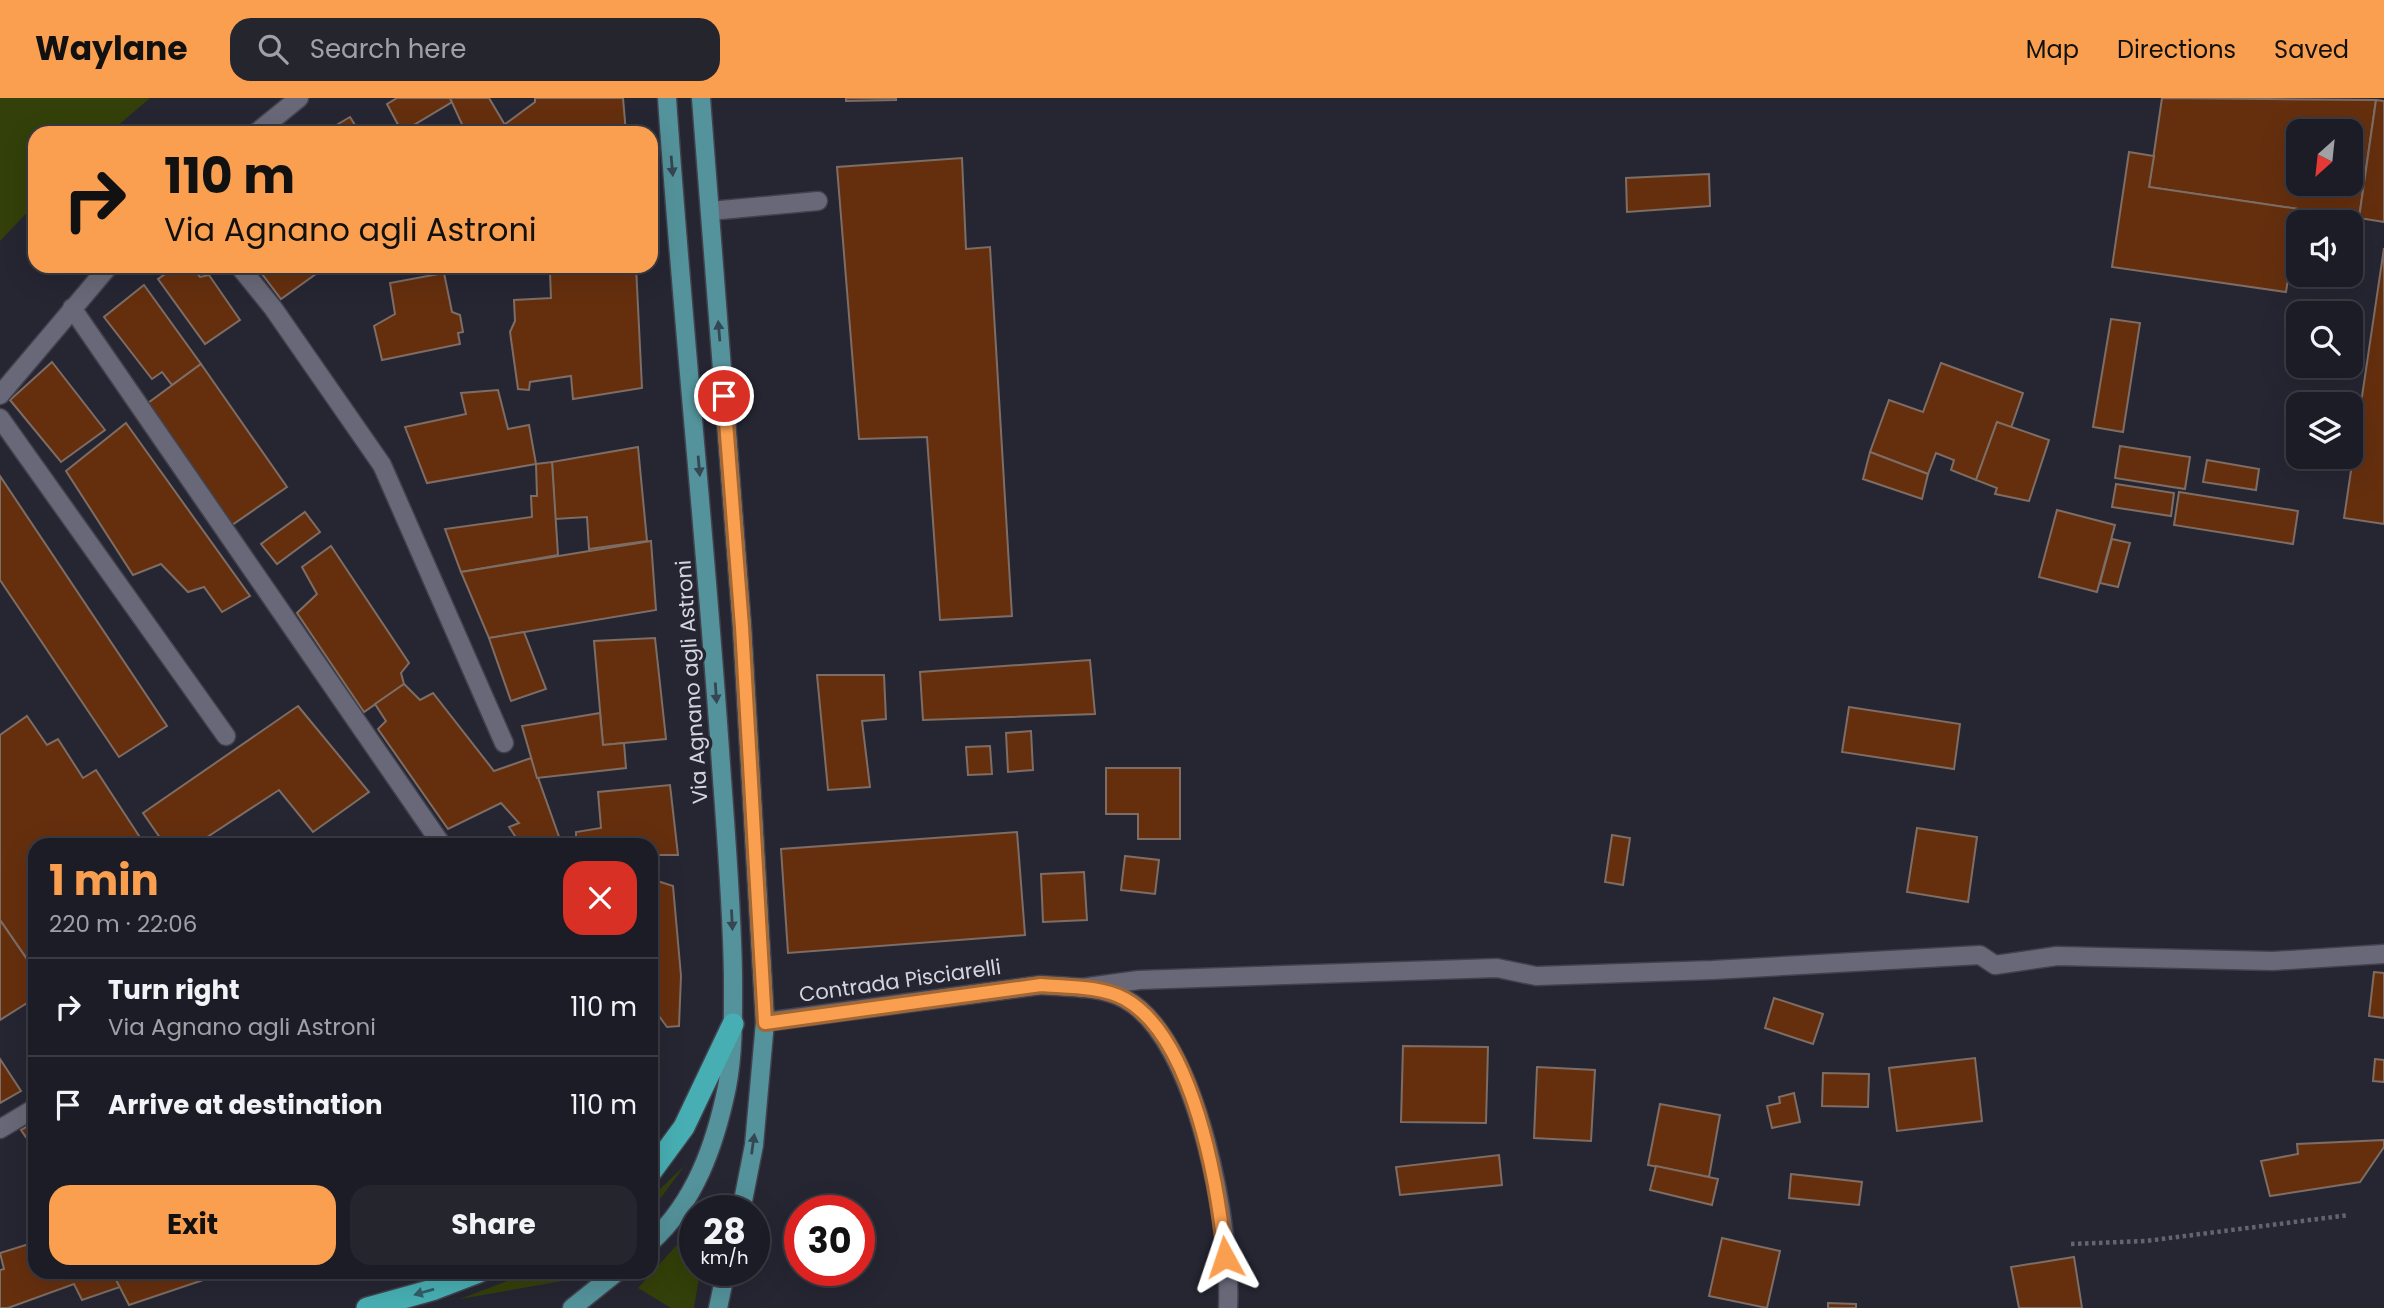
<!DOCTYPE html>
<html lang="en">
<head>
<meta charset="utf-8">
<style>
	body { margin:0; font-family:Poppins,sans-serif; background:#25252e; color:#f1f3f6; height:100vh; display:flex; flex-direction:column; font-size:26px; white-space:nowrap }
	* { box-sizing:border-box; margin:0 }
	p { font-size:23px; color:#a0a1a7 }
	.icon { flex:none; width:38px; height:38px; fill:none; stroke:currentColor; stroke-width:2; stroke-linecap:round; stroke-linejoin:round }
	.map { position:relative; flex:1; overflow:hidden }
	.drawer { position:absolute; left:28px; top:740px; width:630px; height:441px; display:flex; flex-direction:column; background:#1c1c26; border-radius:21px; box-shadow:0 7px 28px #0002,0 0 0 2px #3a3a43 }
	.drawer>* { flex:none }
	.banner { position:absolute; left:28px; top:28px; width:630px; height:147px; border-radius:21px; box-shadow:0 7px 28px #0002,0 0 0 2px #3a3a43; background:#fa9f4f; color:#111; overflow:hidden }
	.needle { width:46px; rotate:207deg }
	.buttons { position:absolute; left:2286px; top:21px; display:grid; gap:14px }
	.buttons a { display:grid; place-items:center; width:77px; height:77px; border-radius:14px; background:#1c1c26; box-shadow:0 7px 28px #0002,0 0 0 2px #3a3a43; font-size:35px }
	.speed { position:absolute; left:679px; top:1097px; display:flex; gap:14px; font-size:35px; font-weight:700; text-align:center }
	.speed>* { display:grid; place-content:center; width:91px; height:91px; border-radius:50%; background:#1c1c26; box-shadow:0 7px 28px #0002,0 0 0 2px #3a3a43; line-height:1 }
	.speed small { font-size:18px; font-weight:400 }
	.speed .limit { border:10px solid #d22; background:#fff; color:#111 }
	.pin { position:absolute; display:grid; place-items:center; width:60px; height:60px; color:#fff; margin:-30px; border:4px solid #fff; border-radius:50%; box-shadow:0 2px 7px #0007 }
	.me { position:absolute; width:77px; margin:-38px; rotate:355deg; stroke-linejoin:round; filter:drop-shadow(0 0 5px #0008) }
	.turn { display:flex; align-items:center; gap:24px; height:147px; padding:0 21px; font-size:32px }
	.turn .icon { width:91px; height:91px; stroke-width:2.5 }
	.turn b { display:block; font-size:49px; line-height:60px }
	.round { display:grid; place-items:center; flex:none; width:74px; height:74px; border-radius:21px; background:#25252e }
	.summary { display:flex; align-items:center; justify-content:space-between; height:119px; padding:0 21px }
	h1 { font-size:42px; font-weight:700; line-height:52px; color:#fa9f4f }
	.cta { display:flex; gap:14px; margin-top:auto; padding:14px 21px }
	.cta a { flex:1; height:80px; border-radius:21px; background:#fa9f4f; color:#111; font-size:28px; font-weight:700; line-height:80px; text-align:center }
	.cta a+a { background:#25252e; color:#f1f3f6 }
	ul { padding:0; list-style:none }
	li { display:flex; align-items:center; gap:21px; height:98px; padding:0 21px; border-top:2px solid #3a3a43 }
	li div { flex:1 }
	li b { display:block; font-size:26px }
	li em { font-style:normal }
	header { display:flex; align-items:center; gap:42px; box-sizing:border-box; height:98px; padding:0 35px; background:#fa9f4f; color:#111 }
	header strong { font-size:33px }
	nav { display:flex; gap:38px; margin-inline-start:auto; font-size:24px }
	.search { width:490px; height:63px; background:#25252e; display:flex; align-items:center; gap:18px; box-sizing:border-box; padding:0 24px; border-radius:21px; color:#a0a1a7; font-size:26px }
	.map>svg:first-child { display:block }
	.green { fill:#334009 }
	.building { fill:#652f0e; stroke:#7d6d64; stroke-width:2; fill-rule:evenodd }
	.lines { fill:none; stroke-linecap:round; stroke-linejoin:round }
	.minor-casing { stroke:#42424e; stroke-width:21 }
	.major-casing { stroke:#42424e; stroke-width:21 }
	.highway-casing { stroke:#42424e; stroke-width:24 }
	.path { stroke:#646470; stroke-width:4.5; stroke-dasharray:3.5 3.5; stroke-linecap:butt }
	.minor { stroke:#686878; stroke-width:18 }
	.major { stroke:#54939b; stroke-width:18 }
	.highway { stroke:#47afb3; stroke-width:21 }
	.oneway { fill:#344752 }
	.oneway2 { fill:#335d66 }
	.route-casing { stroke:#a26733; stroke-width:18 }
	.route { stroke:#fa9f4f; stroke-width:12 }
	.labels { text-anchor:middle; stroke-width:7; stroke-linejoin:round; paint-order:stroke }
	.street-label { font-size:21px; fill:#d4d4de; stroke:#262633 }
</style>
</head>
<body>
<header>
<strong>Waylane</strong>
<div class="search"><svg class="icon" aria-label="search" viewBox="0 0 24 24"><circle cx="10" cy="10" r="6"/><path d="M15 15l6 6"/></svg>Search here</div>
<nav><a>Map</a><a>Directions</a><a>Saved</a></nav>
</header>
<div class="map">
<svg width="2384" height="1210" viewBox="0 0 2384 1210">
	<rect width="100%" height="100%" fill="#262633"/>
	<g class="green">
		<path d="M0,0H150L109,35H35V106L0,143Z"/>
		<path d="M685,1067L651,1113V1100Z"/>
		<path d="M695,1127V1172L700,1173L694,1210H671L638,1190Z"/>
		<path d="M531,1174H579L563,1183L460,1201Z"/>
	</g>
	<g class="building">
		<path d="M397,0H450L452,4L402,34L387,6Z"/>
		<path d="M450,0H489L505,27L493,35H466Z"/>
		<path d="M535,0H623L626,35H493L535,4Z"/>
		<path d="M846,0H896V2L846,3Z"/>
		<path d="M2162,0L2376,2L2359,120L2149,89ZM2298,33H2350V86H2298Z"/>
		<path d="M2376,2L2384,3V124L2359,120Z"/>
		<path d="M350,19L360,35H323Z"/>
		<path d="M2129,54L2154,58L2149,89L2299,111L2286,194L2112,169Z"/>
		<path d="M962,60L966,151L990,149L1012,518L940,522L927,339L859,341L837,69Z"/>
		<path d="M1709,76L1710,108L1627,114L1626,80Z"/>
		<path d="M2384,150V426L2344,420Z"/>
		<path d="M177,168H191L200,179L209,177L240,222L205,246L158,181Z"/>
		<path d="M256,168H327L281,201Z"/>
		<path d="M596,168H636L642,290L573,301L571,278L530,284L529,292L518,291L510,234L515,223L514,202L551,200L550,174Z"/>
		<path d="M444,175L452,214L460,217L463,234L458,235L460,246L382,262L374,228L395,216L390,185Z"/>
		<path d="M144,187L201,266L172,287L162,274L152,281L104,219Z"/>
		<path d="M2111,221L2140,225L2123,334L2093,329Z"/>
		<path d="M52,264L105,332L61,364L10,302Z"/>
		<path d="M1941,265L2023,295L2011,330L1997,324L1976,382L1951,372L1954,362L1936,355L1928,376L1870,354L1889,302L1923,314Z"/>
		<path d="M201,266L287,389L232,427L148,305Z"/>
		<path d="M498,292L508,331L529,327L536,366L427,385L405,329L466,316L461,295Z"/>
		<path d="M1997,324L2049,342L2029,403L1995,396L1997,390L1976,382Z"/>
		<path d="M126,325L250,498L222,514L204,489L188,494L161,466L133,477L66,373Z"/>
		<path d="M2120,348L2190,359L2185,391L2115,380Z"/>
		<path d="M638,349L647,443L589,451L587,419L555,421L552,364Z"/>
		<path d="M1870,354L1928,376L1922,401L1863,381Z"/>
		<path d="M2207,362L2259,371L2256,392L2203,384Z"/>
		<path d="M552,364L558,457L461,474L445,431L532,419L531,398H537L536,366Z"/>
		<path d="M0,378L167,628L119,659L0,482Z"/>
		<path d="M2116,386L2174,395L2171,418L2112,409Z"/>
		<path d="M2179,394L2298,413L2293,446L2174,427Z"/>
		<path d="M2057,412L2115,427L2097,494L2039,479Z"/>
		<path d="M305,414L320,434L277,466L261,446Z"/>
		<path d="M2112,441L2130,445L2118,489L2100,485Z"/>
		<path d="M651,443L656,512L489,540L461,474Z"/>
		<path d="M331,448L409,565L401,575L404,586L364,614L297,515L317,496L302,469Z"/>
		<path d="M524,534L546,591L511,603L489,540Z"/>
		<path d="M655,540L666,641L603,647L594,543Z"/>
		<path d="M1090,562L1095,616L923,622L920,574Z"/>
		<path d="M817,577H884L886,621L862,623L870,689L828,692Z"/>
		<path d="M404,586L420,602L433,595L494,673L531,660L562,747H521L509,729L519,725L501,705L448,731L378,631L386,623L375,606Z"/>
		<path d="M298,608L369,694L313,734L279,692L195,747H165L143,715Z"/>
		<path d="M1849,609L1960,626L1954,671L1842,654Z"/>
		<path d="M600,615L603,647L624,645L626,670L537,680L522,628Z"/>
		<path d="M27,618L47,647L58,641L83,680L96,672L145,747H35V863L32,868L0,822V637Z"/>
		<path d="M1031,633L1033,672L1008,674L1006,635Z"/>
		<path d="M990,648L992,676L968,677L966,649Z"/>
		<path d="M1106,670H1180V741H1138V716H1106Z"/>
		<path d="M670,687L678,757H651V747H576V734L601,730L598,694Z"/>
		<path d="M1917,730L1977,739L1968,804L1907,794Z"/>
		<path d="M1017,734L1025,837L788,855L781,751Z"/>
		<path d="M1612,737L1630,740L1623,787L1605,784Z"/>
		<path d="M1125,758L1159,762L1155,796L1121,792Z"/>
		<path d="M1084,774L1087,822L1043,824L1041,776Z"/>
		<path d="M651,781L673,788L681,878L679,928L667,929L651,907Z"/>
		<path d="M0,822L35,873V900L0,922Z"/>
		<path d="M2374,874L2384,875V920L2369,918Z"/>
		<path d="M1774,900L1823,916L1813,946L1765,930Z"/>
		<path d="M1403,948L1488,949L1486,1025L1401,1024Z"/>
		<path d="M1975,960L1982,1023L1897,1033L1889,970Z"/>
		<path d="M0,961L21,993L0,1005Z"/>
		<path d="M2375,961L2384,962V984L2373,983Z"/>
		<path d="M1537,969L1595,972L1591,1043L1534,1040Z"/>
		<path d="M1823,975L1869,976L1868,1009L1822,1008Z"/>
		<path d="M1794,995L1800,1024L1772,1030L1767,1008L1780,1005L1779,999Z"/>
		<path d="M1660,1006L1720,1017L1709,1079L1648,1067Z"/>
		<path d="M35,1024V1052L21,1032Z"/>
		<path d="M2384,1042V1049L2360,1084L2270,1098L2261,1063L2298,1056L2297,1046Z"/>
		<path d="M1499,1057L1502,1087L1400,1097L1396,1069Z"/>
		<path d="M1656,1068L1718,1081L1712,1107L1650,1092Z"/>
		<path d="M1791,1076L1862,1084L1859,1107L1789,1100Z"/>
		<path d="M1722,1140L1780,1153L1767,1210L1709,1198Z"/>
		<path d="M35,1144V1174H112L120,1189L82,1202L74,1186L8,1210H0V1172L4,1171L0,1155Z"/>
		<path d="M2074,1159L2082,1210H2019L2011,1169Z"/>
		<path d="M112,1174H227L129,1207Z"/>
		<path d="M1828,1205L1856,1206V1210H1828Z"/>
	</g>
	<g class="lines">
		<g class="minor-casing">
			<g id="minor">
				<path d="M256,35L299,0"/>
				<path d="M710,113L818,103"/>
				<path d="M239,168L273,210L382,367L504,645"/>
				<path d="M72,210L442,747"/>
				<path d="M0,297L109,168"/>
				<path d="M0,320L226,638"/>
				<path d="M1081,890L1139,882L1497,870L1536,878L1713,872L1980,857L1995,867L2057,858L2273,863L2384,856"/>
				<path d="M765,924L1041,887C1067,889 1101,888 1125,901C1198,940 1232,1134 1228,1210"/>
				<path d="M0,1031L35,1010"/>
			</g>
		</g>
		<g class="major-casing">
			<g id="major">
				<path d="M701,0L742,529L765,924L754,1047L741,1113"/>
				<path d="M651,1144C695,1104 715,1047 727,989C734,953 733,914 733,878C732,807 726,737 721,667C706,444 682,222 667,0"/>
				<path d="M572,1210L617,1174"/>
				<path d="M718,1210L726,1172"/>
			</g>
		</g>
		<g class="highway-casing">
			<g id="highway">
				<path d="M651,1074L684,1029L733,926"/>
				<path d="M367,1210L432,1192L479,1174"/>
			</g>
		</g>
		<path class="path" d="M2071,1146L2146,1143L2349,1117"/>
		<use href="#minor" class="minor"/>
		<use href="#major" class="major"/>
		<use href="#highway" class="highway"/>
	</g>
	<defs><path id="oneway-solid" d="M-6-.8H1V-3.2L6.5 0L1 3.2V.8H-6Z" transform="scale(1.75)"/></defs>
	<g class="oneway">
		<use href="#oneway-solid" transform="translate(672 68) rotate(85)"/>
		<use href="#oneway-solid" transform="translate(719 233) rotate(-95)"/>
		<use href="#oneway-solid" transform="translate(699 368) rotate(85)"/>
		<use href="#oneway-solid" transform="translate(716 595) rotate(86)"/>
		<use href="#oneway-solid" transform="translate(732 822) rotate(87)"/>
		<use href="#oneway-solid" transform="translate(753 1046) rotate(-82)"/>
	</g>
	<use class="oneway2" href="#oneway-solid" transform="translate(424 1194) rotate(164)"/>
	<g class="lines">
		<g class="route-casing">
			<path id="route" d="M724,298L742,529L765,925L1041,887C1067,889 1102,888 1125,901C1194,940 1218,1087 1225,1159"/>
		</g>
		<use href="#route" class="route"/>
	</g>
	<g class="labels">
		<g class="street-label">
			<text transform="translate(692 584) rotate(-94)" y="7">Via Agnano agli Astroni</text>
			<text transform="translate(900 883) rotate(-8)" y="7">Contrada Pisciarelli</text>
		</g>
	</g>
</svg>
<div class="buttons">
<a><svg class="needle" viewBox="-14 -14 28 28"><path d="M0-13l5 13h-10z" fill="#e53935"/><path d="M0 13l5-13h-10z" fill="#a0a1a7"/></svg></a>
<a><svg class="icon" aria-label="sound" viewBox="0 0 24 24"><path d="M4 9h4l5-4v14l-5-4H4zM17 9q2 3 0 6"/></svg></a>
<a><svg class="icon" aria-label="search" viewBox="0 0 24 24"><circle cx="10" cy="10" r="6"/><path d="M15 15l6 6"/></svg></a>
<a><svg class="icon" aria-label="layers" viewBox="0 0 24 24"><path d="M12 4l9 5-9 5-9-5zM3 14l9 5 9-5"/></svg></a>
</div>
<div class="speed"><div>28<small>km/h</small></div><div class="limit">30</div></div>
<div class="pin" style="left:724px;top:298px;background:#d93025"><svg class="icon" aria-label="arrive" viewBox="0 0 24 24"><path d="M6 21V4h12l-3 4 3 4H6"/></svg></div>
<svg class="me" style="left:1225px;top:1159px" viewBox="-20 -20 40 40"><path d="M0-17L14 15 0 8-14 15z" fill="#fa9f4f" stroke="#fff" stroke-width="4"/></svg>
<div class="banner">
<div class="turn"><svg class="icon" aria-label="right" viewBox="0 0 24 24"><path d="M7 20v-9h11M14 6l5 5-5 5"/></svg><div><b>110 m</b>Via Agnano agli Astroni</div></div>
</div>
<section class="drawer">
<div class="summary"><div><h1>1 min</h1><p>220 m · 22:06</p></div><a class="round" style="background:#d93025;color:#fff"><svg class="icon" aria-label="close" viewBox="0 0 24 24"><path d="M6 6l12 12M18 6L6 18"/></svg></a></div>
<ul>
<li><svg class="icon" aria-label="right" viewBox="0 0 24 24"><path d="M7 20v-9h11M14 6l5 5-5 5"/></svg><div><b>Turn right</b><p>Via Agnano agli Astroni</p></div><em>110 m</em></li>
<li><svg class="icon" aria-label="arrive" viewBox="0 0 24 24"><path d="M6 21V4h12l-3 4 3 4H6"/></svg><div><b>Arrive at destination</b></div><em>110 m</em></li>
</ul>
<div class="cta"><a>Exit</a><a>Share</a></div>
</section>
</div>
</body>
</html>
